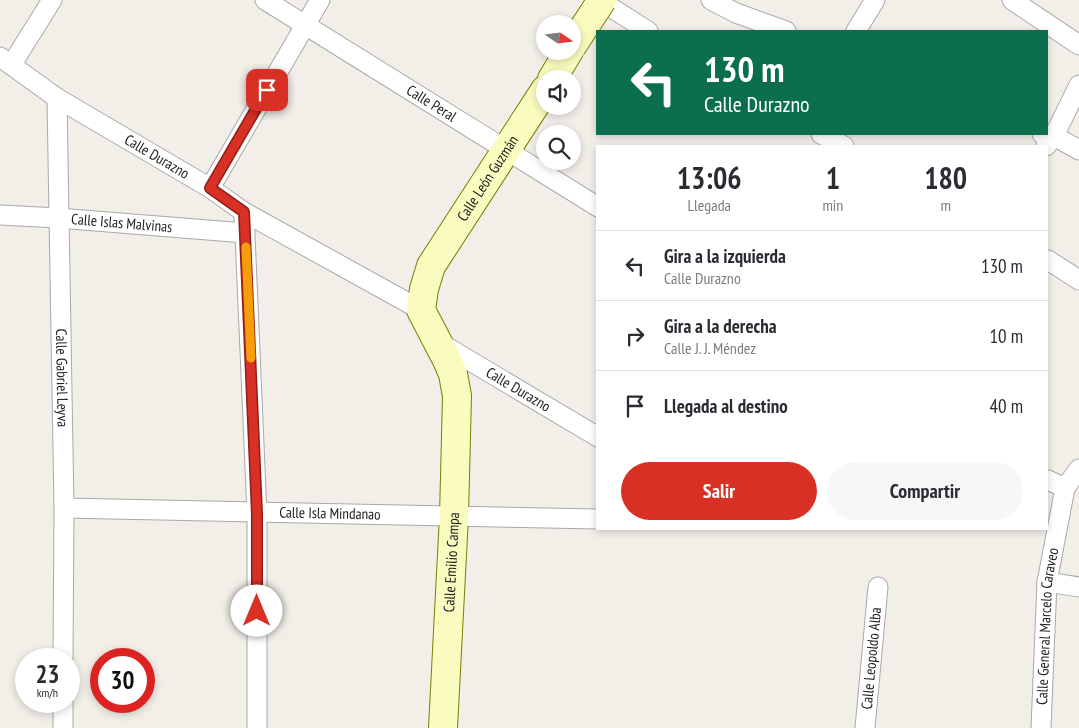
<!DOCTYPE html>
<html lang="es">
<head>
<meta charset="utf-8">
<style>
	body { margin:0; font-family:"PT Sans Narrow",sans-serif; background:#f7f7f7; color:#2b2b33; height:100vh; display:flex; flex-direction:column; font-size:19px; white-space:nowrap }
	* { box-sizing:border-box; margin:0 }
	p { font-size:16px; color:#7c7c81 }
	.icon { flex:none; width:28px; height:28px; fill:none; stroke:currentColor; stroke-width:2; stroke-linecap:round; stroke-linejoin:round }
	.map { position:relative; flex:1; overflow:hidden }
	.panel { position:absolute; left:596px; top:145px; width:452px; height:385px; display:flex; flex-direction:column; background:#fff; border-radius:0px; box-shadow:0 2px 8px #0003 }
	.panel>* { flex:none }
	.guide { position:absolute; left:596px; top:30px; width:452px; height:105px; border-radius:0px; box-shadow:0 2px 8px #0003; background:#0b6e4f; color:#fff; overflow:hidden }
	.needle { width:32px; rotate:104deg }
	.controls { position:absolute; left:536px; top:15px; display:grid; gap:10px }
	.controls a { display:grid; place-items:center; width:45px; height:45px; border-radius:50%; background:#fff; box-shadow:0 2px 8px #0003; font-size:25px }
	.speed { position:absolute; left:15px; top:648px; display:flex; gap:10px; font-size:25px; font-weight:700; text-align:center }
	.speed>* { display:grid; place-content:center; width:65px; height:65px; border-radius:50%; background:#fff; box-shadow:0 2px 8px #0003; line-height:1 }
	.speed small { font-size:12px; font-weight:400 }
	.speed .limit { border:8px solid #d22; background:#fff; color:#111 }
	.pin { position:absolute; display:grid; place-items:center; width:42px; height:42px; color:#fff; margin:-21px; border-radius:10px; box-shadow:0 2px 8px #0006 }
	.me { position:absolute; width:55px; margin:-28px; rotate:0deg; stroke-linejoin:round; filter:drop-shadow(0 0 4px #0008) }
	.turn { display:flex; align-items:center; gap:18px; height:105px; padding:0 25px; font-size:22px }
	.turn .icon { width:65px; height:65px; stroke-width:2.5 }
	.turn b { display:block; font-size:35px; line-height:42px }
	.eta { display:flex; justify-content:space-evenly; align-items:center; height:85px; text-align:center }
	.eta b { font-size:30px; font-weight:800; line-height:35px }
	.button { display:flex; gap:10px; margin-top:auto; padding:10px 25px }
	.button a { flex:1; height:58px; border-radius:30px; background:#d93025; color:#fff; font-size:20px; font-weight:800; line-height:58px; text-align:center }
	.button a+a { background:#f7f7f7; color:#2b2b33 }
	ul { padding:0; list-style:none }
	li { display:flex; align-items:center; gap:15px; height:70px; padding:0 25px; border-top:1px solid #e1e1e2 }
	li div { flex:1 }
	li b { display:block; font-size:19px }
	li em { font-style:normal }
	.map>svg:first-child { display:block }
	.lines { fill:none; stroke-linecap:round; stroke-linejoin:round }
	.street-casing { stroke:#a9a9a9; stroke-width:21 }
	.secondary-casing { stroke:#758002; stroke-width:30 }
	.street { stroke:#fff; stroke-width:19 }
	.secondary { stroke:#fafbbe; stroke-width:28 }
	.secondary-bridge-casing { stroke:#758002; stroke-width:30; stroke-linecap:butt }
	.secondary-bridge { stroke:#fafbbe; stroke-width:28 }
	.route-casing { stroke:#8d1f18; stroke-width:12 }
	.route { stroke:#d93025; stroke-width:9 }
	.slow { stroke:#f59e0b; stroke-width:9 }
	.labels { text-anchor:middle; stroke-width:4; stroke-linejoin:round; paint-order:stroke }
	.street-label { font-size:15px; fill:#222; stroke:#fff }
</style>
</head>
<body>
<div class="map">
<svg width="1079" height="728" viewBox="0 0 1079 728">
	<rect width="100%" height="100%" fill="#f2efe9"/>
	<g class="lines">
		<g class="street-casing">
			<g id="street">
				<path id="s1" d="M265,0L598,207"/>
				<path d="M599,0L648,31"/>
				<path d="M711,0L736,13L786,31"/>
				<path d="M1012,0L1079,45"/>
				<path d="M856,31L875,0"/>
				<path id="s2" d="M0,57L57,98L210,188L244,212L421,310"/>
				<path d="M12,64L52,0"/>
				<path id="s3" d="M57,98L64,508L63,659"/>
				<path d="M821,134L844,146"/>
				<path d="M1042,134L1054,136L1079,150"/>
				<path d="M1046,146L1054,136L1079,85"/>
				<path d="M210,188L320,0"/>
				<path d="M244,212L257,514V728"/>
				<path id="s4" d="M0,215L58,218L245,233"/>
				<path d="M1048,260L1079,280"/>
				<path id="s5" d="M440,343L598,437"/>
				<path d="M1048,480L1065,488"/>
				<path id="s6" d="M64,508L598,519"/>
				<path d="M1047,582L1079,587"/>
				<path d="M63,728V701"/>
				<path id="s7" d="M865,728L878,587"/>
				<path id="s8" d="M1041,728L1047,582L1065,488L1079,469"/>
			</g>
		</g>
		<g class="secondary-casing">
			<g id="secondary">
				<path d="M552,79L569,51"/>
				<path id="s9" d="M443,728L454,516L457,396L453,374L447,360L421,310L424,289L431,266L545,90"/>
			</g>
		</g>
		<use href="#street" class="street"/>
		<use href="#secondary" class="secondary"/>
		<g class="secondary-bridge-casing">
			<path id="secondary-bridge" d="M572,46L602,0"/>
		</g>
		<use href="#secondary-bridge" class="secondary-bridge"/>
	</g>
	<g class="lines">
		<g class="route-casing">
			<path id="route" d="M257,611V514L244,212L210,188L267,90"/>
		</g>
		<use href="#route" class="route"/>
		<path class="slow" d="M246,247L251,358"/>
	</g>
	<g class="labels">
		<g class="street-label">
			<text dy="5" stroke="none"><textPath href="#s1" startOffset="196">Calle Peral</textPath></text>
			<text dy="5" stroke="none"><textPath href="#s2" startOffset="186">Calle Durazno</textPath></text>
			<text dy="5" stroke="none"><textPath href="#s9" startOffset="576">Calle León Guzmán</textPath></text>
			<text dy="5" stroke="none"><textPath href="#s4" startOffset="122">Calle Islas Malvinas</textPath></text>
			<text dy="5" stroke="none"><textPath href="#s3" startOffset="280">Calle Gabriel Leyva</textPath></text>
			<text dy="5" stroke="none"><textPath href="#s5" startOffset="91">Calle Durazno</textPath></text>
			<text dy="5" stroke="none"><textPath href="#s6" startOffset="266">Calle Isla Mindanao</textPath></text>
			<text dy="5" stroke="none"><textPath href="#s9" startOffset="166">Calle Emilio Campa</textPath></text>
			<text dy="5" stroke="none"><textPath href="#s8" startOffset="102">Calle General Marcelo Caraveo</textPath></text>
			<text dy="5" stroke="none"><textPath href="#s7" startOffset="70">Calle Leopoldo Alba</textPath></text>
		</g>
	</g>
</svg>
<div class="controls">
<a><svg class="needle" viewBox="-14 -14 28 28"><path d="M0-13l5 13h-10z" fill="#e53935"/><path d="M0 13l5-13h-10z" fill="#7c7c81"/></svg></a>
<a><svg class="icon" aria-label="sound" viewBox="0 0 24 24"><path d="M4 9h4l5-4v14l-5-4H4zM17 9q2 3 0 6"/></svg></a>
<a><svg class="icon" aria-label="search" viewBox="0 0 24 24"><circle cx="10" cy="10" r="6"/><path d="M15 15l6 6"/></svg></a>
</div>
<div class="speed"><div>23<small>km/h</small></div><div class="limit">30</div></div>
<div class="pin" style="left:267px;top:90px;background:#d93025"><svg class="icon" aria-label="arrive" viewBox="0 0 24 24"><path d="M6 21V4h12l-3 4 3 4H6"/></svg></div>
<svg class="me" style="left:257px;top:611px" viewBox="-20 -20 40 40"><circle r="19" fill="#fff"/><path d="M0-13L10 11 0 6-10 11z" fill="#d93025"/></svg>
<div class="guide">
<div class="turn"><svg class="icon" aria-label="left" viewBox="0 0 24 24"><path d="M17 20v-9H6M10 6l-5 5 5 5"/></svg><div><b>130 m</b>Calle Durazno</div></div>
</div>
<section class="panel">
<div class="eta">
<div><b>13:06</b><p>Llegada</p></div>
<div><b>1</b><p>min</p></div>
<div><b>180</b><p>m</p></div>
</div>
<ul>
<li><svg class="icon" aria-label="left" viewBox="0 0 24 24"><path d="M17 20v-9H6M10 6l-5 5 5 5"/></svg><div><b>Gira a la izquierda</b><p>Calle Durazno</p></div><em>130 m</em></li>
<li><svg class="icon" aria-label="right" viewBox="0 0 24 24"><path d="M7 20v-9h11M14 6l5 5-5 5"/></svg><div><b>Gira a la derecha</b><p>Calle J. J. Méndez</p></div><em>10 m</em></li>
<li><svg class="icon" aria-label="arrive" viewBox="0 0 24 24"><path d="M6 21V4h12l-3 4 3 4H6"/></svg><div><b>Llegada al destino</b></div><em>40 m</em></li>
</ul>
<div class="button"><a>Salir</a><a>Compartir</a></div>
</section>
</div>
</body>
</html>
